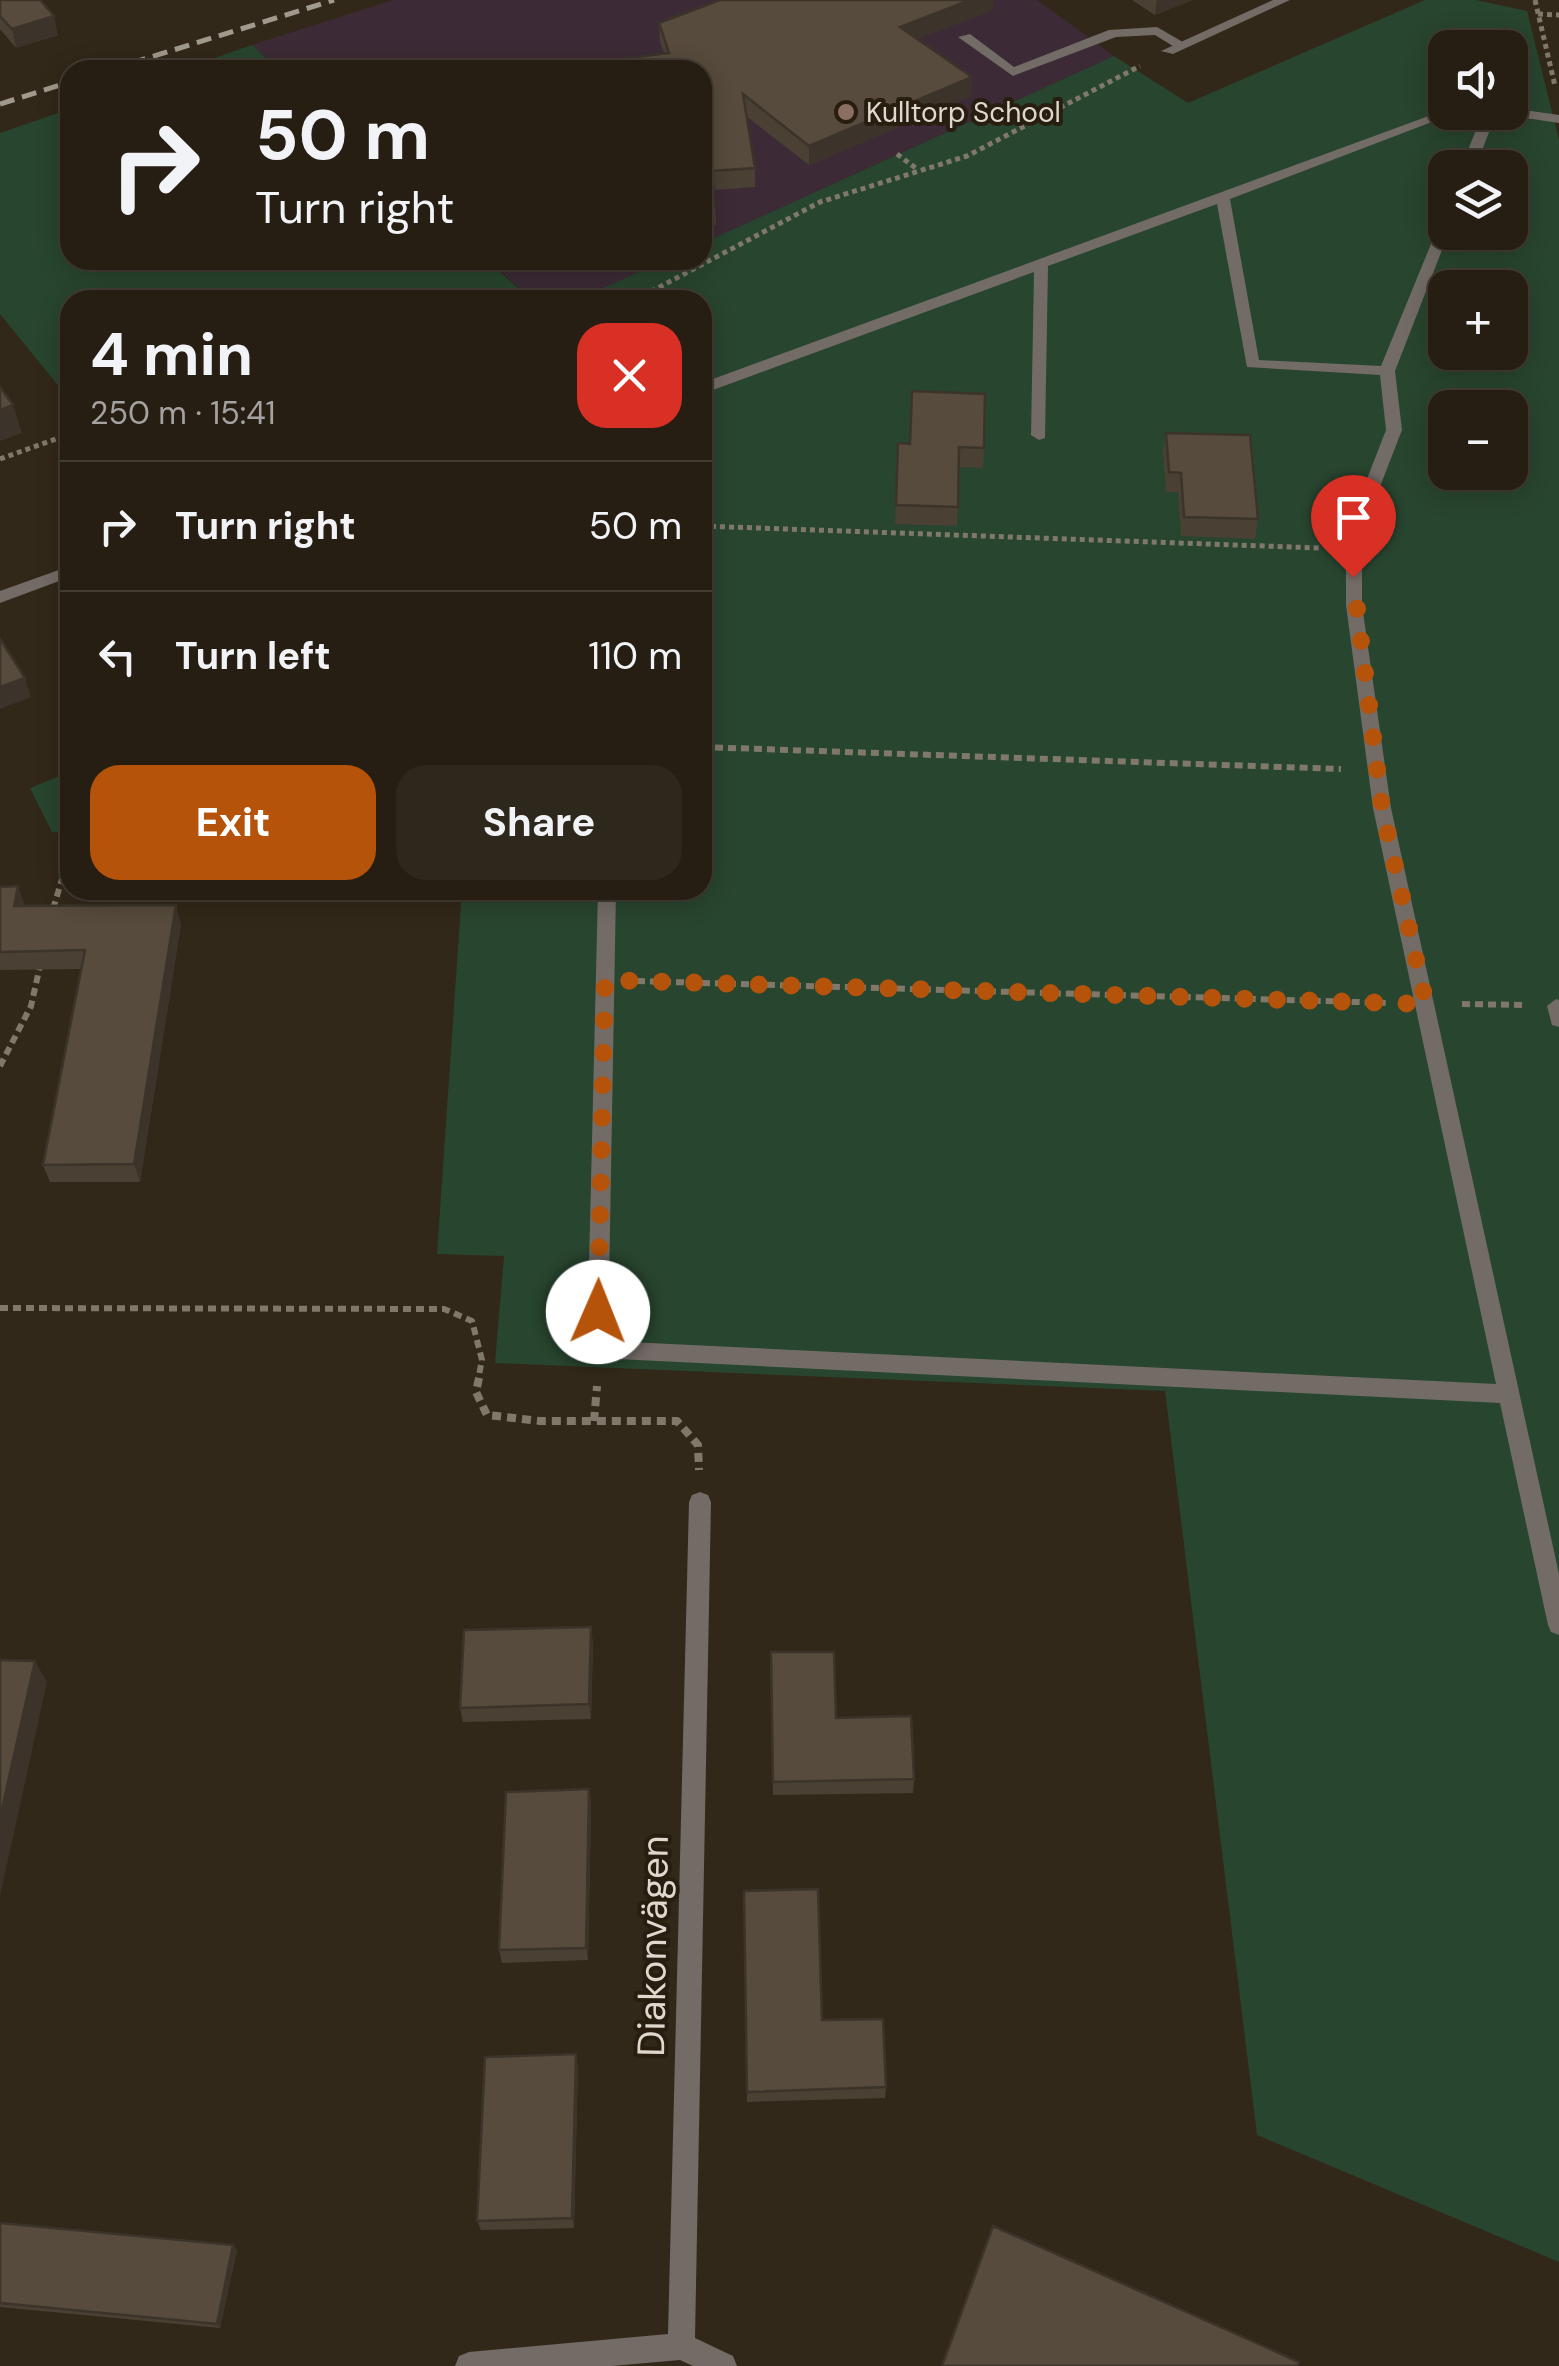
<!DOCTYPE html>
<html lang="en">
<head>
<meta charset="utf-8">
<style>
	body { margin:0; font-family:"DM Sans",sans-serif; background:#2e271c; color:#f1f3f6; height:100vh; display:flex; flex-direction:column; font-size:38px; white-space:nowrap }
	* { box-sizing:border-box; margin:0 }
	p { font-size:32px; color:#a4a2a0 }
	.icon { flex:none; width:55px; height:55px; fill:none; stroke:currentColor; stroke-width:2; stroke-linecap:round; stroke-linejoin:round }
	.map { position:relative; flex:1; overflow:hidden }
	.drawer { position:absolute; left:60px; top:290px; width:652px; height:610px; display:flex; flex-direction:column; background:#261e13; border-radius:30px; box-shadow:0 5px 25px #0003,0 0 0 2px #423c33 }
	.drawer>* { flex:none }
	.hud { position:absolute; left:60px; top:60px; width:652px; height:210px; border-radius:30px; box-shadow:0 5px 25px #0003,0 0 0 2px #423c33; background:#261e13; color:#f1f3f6; overflow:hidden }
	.buttons { position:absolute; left:1428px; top:30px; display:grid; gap:20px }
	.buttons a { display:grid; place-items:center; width:100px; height:100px; border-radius:20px; background:#261e13; box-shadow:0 5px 25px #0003,0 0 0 2px #423c33; font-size:50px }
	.pin { position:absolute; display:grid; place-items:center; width:85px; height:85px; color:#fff; margin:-102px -42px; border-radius:50% 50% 50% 0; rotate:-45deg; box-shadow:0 0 10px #0007 }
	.pin .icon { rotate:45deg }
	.me { position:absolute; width:110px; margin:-55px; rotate:1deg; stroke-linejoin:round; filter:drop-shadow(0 0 8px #0008) }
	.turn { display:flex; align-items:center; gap:35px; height:210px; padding:0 30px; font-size:45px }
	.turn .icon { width:130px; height:130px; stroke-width:2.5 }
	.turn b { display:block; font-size:70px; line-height:85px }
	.round { display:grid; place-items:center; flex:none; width:105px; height:105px; border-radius:30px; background:#2e271c }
	.head { display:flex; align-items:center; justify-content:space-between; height:170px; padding:0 30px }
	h1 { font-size:60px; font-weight:700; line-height:75px }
	.primary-button { display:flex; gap:20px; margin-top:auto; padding:20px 30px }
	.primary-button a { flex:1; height:115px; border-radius:30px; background:#b45309; color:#fff; font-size:40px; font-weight:700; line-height:115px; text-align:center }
	.primary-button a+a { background:#2e271c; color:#f1f3f6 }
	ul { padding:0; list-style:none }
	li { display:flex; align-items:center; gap:30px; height:130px; padding:0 30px; border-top:2px solid #423c33 }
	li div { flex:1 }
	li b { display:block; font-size:38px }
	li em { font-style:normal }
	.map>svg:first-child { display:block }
	.education { fill:#3c2b36 }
	.green { fill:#28452f; fill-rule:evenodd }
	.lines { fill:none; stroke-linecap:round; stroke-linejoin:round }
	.path-far2 { stroke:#80786b; stroke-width:5; stroke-dasharray:5 4; stroke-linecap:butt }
	.path-far1 { stroke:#80786b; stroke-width:6; stroke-dasharray:8 5; stroke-linecap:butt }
	.path { stroke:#80786b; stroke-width:8; stroke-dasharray:9 6; stroke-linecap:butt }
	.service { fill:#736b66; fill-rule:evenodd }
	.minor { fill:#736b66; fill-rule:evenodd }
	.rail { stroke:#a0998d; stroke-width:5; stroke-dasharray:15 8; stroke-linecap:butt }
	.wall { fill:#4a4034 }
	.shaded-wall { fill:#3c342a }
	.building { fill:#564b3c; stroke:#3c342a; stroke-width:2.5 }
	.route { stroke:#b45309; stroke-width:18; stroke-dasharray:0 32.4 }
	.education-dot { fill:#8d6e63; stroke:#281e10; stroke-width:4 }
	.labels { text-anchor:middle; stroke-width:8; stroke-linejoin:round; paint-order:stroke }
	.far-poi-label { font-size:28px; fill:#ded8ce; stroke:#281e10; text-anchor:start }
	.near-street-label { font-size:38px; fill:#ded8ce; stroke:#281e10 }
</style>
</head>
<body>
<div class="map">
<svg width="1559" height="2366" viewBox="0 0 1559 2366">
	<rect width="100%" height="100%" fill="#322819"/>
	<g class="education">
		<path d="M393,0H1037L1114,56L703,243L702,70H280L252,45Z"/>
		<path d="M489,260H665L577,300H531Z"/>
	</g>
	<g class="green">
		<path d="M1425,0H1476L1527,11L1559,140V2262L1257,2135L1165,1391L495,1363L504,1256L437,1254L462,890H702V300H577L665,260H702L703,243L1114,56L1188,103ZM1445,48H1510V112H1445ZM1445,168H1510V232H1445ZM1445,288H1510V352H1445ZM1445,408H1510V472H1445Z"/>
		<path d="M252,45L279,70H180Z"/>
		<path d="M70,109V260H487L531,300H70V400L0,314V133Z"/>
		<path d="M70,772V834L52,832L30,788Z"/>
	</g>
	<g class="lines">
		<g class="path-far2">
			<path d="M1535,0L1555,86"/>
			<path d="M1538,14L1559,15"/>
			<path d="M897,154L917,169"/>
			<path d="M635,300L820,202L967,156L1140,66"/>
			<path d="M0,459L70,434"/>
			<path d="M702,526L1320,548"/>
		</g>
		<g class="path-far1">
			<path d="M702,747L1341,769"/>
			<path d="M53,909L70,853"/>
			<path d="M637,981L1390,1003"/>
			<path d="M1462,1004L1525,1005"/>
			<path d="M0,1066L31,1006L40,966"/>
			<path d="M0,1308L444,1309L472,1321L482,1360L478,1380"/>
		</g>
		<g class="path">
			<path d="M479,1378L476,1392L487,1415L540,1421H677L698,1445L699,1470"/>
			<path d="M594,1421L597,1386"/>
		</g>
		<g class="service">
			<path d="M1157,27L1188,45L1176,48L1155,35L1116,37L1013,76L958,37L970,34L1014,67L1109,30Z"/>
			<path d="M1510,108L1559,115V123L1505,115L1504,112H1510Z"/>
			<path d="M1445,110V112H1458L1230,199L1259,360L1381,366L1440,222L1445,221V232H1449L1395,371L1402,430L1362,533V605L1391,808L1559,1574V1635L1551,1632L1548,1625L1500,1403L597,1358L590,1355L587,1349L598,890H616L608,1341L1496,1384L1373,808L1346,605V533L1386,430L1380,375L1247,367L1217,204L1048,266L1045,438L1039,440L1031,435L1034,272L702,394V383Z"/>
			<path d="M1483,112H1497L1475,168H1461Z"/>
		</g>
		<g class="minor">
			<path d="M1273,0H1290L1173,54L1161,51Z"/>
			<path d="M70,566V577L0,603V591Z"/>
			<path d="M1556,999L1559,1000V1027L1552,1025L1547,1006Z"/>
			<path d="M700,1492L708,1495L711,1502L695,2338L733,2356L737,2366H693L680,2360L612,2366H455L459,2356L469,2352L668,2334L689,1502L692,1495Z"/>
		</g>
		<g class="rail">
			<path d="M109,70L334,0"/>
			<path d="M0,104L70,82"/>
		</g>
	</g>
	<g class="wall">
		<path d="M0,0L58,35L16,48L0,29Z"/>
		<path d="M1132,0H1192L1155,15Z"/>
		<path d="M993,10L917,39L972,77L971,96L809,165L746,116L755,168V187L714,190L716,225L702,227V70L664,53L660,42L659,23Z"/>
		<path d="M1166,433L1258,519L1255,539L1181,536L1178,492H1166L1163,452Z"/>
		<path d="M898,443L984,448L983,468L959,467L957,526L895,524Z"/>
		<path d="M0,887L24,906L181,924L140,1182H50L43,1165L81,969L0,970Z"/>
		<path d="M593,1642L591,1719L463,1722L460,1708Z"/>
		<path d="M771,1652L836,1718L914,1779L913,1793L773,1795Z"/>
		<path d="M589,1789L591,1803L588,1960L502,1963L499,1950Z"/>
		<path d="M822,2020L886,2087L885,2098L747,2102V2092Z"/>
		<path d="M578,2065L574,2228L481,2230L477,2221Z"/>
		<path d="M0,2223L237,2250L220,2328L0,2307Z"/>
	</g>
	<g class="shaded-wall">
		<path d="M970,0H994L993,10L899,46L900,27Z"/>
		<path d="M1157,0H1192L1155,15Z"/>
		<path d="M54,16L58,35L16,48L12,29Z"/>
		<path d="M972,77L971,96L809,165V146Z"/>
		<path d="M13,405L22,433L0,441V410Z"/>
		<path d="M25,678L31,697L0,709V687Z"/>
		<path d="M18,886L25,905L14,906Z"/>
		<path d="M176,905L181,924L140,1182L134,1164Z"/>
		<path d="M591,1627L593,1642L591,1719L589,1704Z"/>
		<path d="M35,1661L47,1682L0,1896V1818Z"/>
		<path d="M589,1789L591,1803L588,1960L586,1948Z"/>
		<path d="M576,2054L578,2065L574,2228L572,2218Z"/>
		<path d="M233,2245L237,2250L220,2328L217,2324Z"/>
	</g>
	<g class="building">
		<path d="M0,0H40L54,16L12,29L0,16Z"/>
		<path d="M720,0H970L900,27L972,77L809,146L743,94L755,168L712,171L715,206L702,207V70H534L669,53L659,23Z"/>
		<path d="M0,387L13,405L0,410Z"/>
		<path d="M912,391L985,394L984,448L959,447L958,507L896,505L898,443L910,444Z"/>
		<path d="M1166,433L1250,435L1258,519L1184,517L1181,473L1169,472Z"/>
		<path d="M0,639L25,678L0,687Z"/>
		<path d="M18,886L14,906L176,905L134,1164L43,1165L85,950L0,952V887Z"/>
		<path d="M591,1627L589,1704L460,1708L464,1630Z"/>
		<path d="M771,1652H834L836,1718L911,1716L914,1779L773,1782Z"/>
		<path d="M0,1660L35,1661L0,1818Z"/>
		<path d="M589,1789L586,1948L499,1950L506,1792Z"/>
		<path d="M818,1889L822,2020L883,2019L886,2087L747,2092L744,1891Z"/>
		<path d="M576,2054L572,2218L477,2221L485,2057Z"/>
		<path d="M0,2223L233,2245L217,2324L0,2303Z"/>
		<path d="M993,2226L1299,2362L1298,2366H942Z"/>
	</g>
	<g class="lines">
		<path class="route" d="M598,1312L605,980L1426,1004L1382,808L1353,577"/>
	</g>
	<circle class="education-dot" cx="846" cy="112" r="10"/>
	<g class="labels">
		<g class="far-poi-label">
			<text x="866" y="122">Kulltorp School</text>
		</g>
		<g class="near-street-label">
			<text transform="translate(653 1946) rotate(-89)" y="13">Diakonvägen</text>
		</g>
	</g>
</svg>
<div class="buttons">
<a><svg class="icon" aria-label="sound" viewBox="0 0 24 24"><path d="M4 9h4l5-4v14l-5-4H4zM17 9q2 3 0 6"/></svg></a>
<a><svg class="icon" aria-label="layers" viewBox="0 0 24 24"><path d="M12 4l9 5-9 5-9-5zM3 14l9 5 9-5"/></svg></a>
<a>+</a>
<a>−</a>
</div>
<div class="pin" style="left:1353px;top:577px;background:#d93025"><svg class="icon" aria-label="arrive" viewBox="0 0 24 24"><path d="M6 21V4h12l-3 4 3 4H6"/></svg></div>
<svg class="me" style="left:598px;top:1312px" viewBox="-20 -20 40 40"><circle r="19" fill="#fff"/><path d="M0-13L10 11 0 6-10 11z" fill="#b45309"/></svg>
<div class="hud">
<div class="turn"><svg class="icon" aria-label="right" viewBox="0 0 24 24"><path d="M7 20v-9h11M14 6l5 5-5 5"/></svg><div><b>50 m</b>Turn right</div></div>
</div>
<section class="drawer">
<div class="head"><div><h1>4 min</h1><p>250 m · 15:41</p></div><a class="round" style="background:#d93025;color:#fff"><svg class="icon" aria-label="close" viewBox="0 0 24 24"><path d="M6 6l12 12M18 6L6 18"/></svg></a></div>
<ul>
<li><svg class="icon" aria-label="right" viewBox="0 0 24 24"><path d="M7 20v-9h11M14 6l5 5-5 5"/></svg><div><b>Turn right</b></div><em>50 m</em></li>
<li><svg class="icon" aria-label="left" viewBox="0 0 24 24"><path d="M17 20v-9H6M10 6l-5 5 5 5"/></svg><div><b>Turn left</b></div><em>110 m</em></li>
</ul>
<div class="primary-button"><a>Exit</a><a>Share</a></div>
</section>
</div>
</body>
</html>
